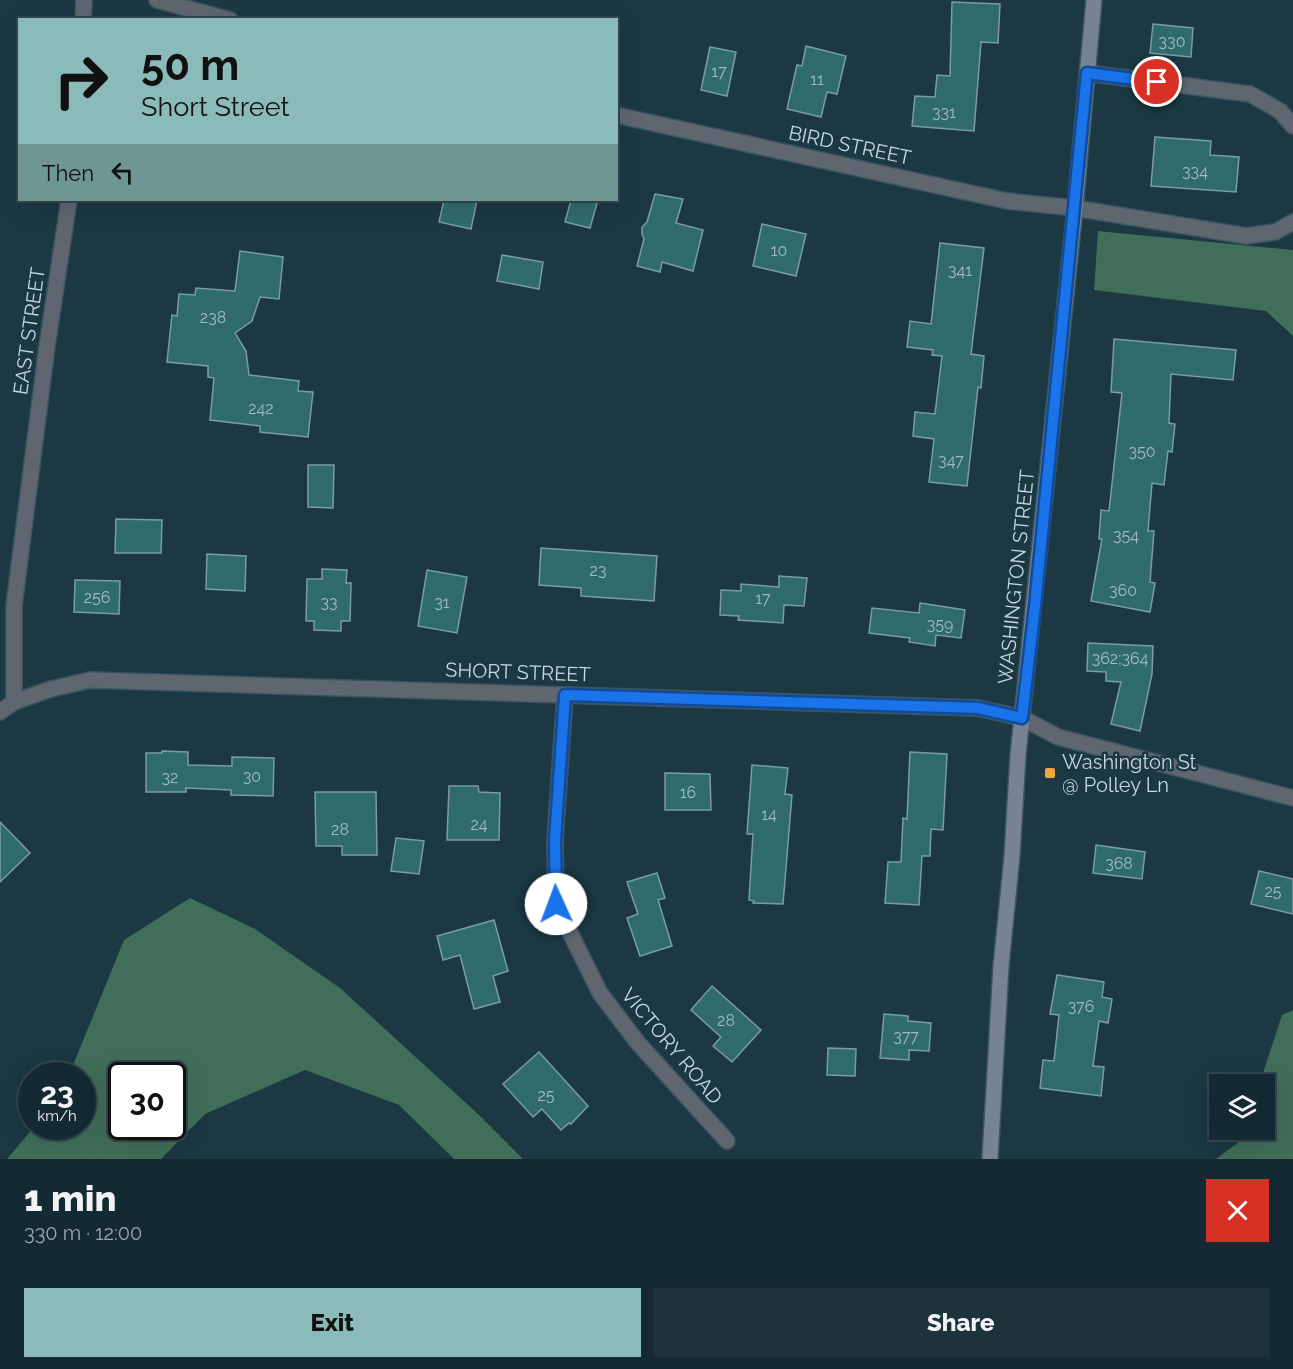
<!DOCTYPE html>
<html lang="en">
<head>
<meta charset="utf-8">
<style>
	body { margin:0; font-family:Raleway,sans-serif; background:#1d323a; color:#f1f3f6; height:100vh; display:flex; flex-direction:column; font-size:22px; white-space:nowrap }
	* { box-sizing:border-box; margin:0 }
	p { font-size:20px; color:#9da7ac }
	.icon { flex:none; width:33px; height:33px; fill:none; stroke:currentColor; stroke-width:2; stroke-linecap:round; stroke-linejoin:round }
	.map { position:relative; height:1159px; overflow:hidden }
	.side { display:flex; flex-direction:column; background:#142a32; flex:1 }
	.side>* { flex:none }
	.banner { position:absolute; left:18px; top:18px; width:600px; height:183px; border-radius:0px; box-shadow:0 6px 24px #0002,0 0 0 2px #33464d; background:#8bbbb9; color:#111; overflow:hidden }
	.fabs { position:absolute; left:1209px; top:1074px; display:grid; gap:12px }
	.fabs a { display:grid; place-items:center; width:66px; height:66px; border-radius:0px; background:#142a32; box-shadow:0 6px 24px #0002,0 0 0 2px #33464d; font-size:30px }
	.speed { position:absolute; left:18px; top:1062px; display:flex; gap:12px; font-size:30px; font-weight:700; text-align:center }
	.speed>* { display:grid; place-content:center; width:78px; height:78px; border-radius:50%; background:#142a32; box-shadow:0 6px 24px #0002,0 0 0 2px #33464d; line-height:1 }
	.speed small { font-size:15px; font-weight:400 }
	.speed .limit { border:3px solid #111; border-radius:9px; background:#fff; color:#111 }
	.pin { position:absolute; display:grid; place-items:center; width:51px; height:51px; color:#fff; margin:-26px; border:3px solid #fff; border-radius:50%; box-shadow:0 2px 6px #0007 }
	.me { position:absolute; width:66px; margin:-33px; rotate:358deg; stroke-linejoin:round; filter:drop-shadow(0 0 4px #0008) }
	.turn { display:flex; align-items:center; gap:21px; height:126px; padding:0 24px; font-size:27px }
	.turn .icon { width:78px; height:78px; stroke-width:2.5 }
	.turn b { display:block; font-size:42px; line-height:51px }
	.then { display:flex; align-items:center; height:57px; padding:0 24px; background:#0003; gap:12px; font-size:22px }
	.round { display:grid; place-items:center; flex:none; width:63px; height:63px; border-radius:0px; background:#1d323a }
	.summary { display:flex; align-items:center; justify-content:space-between; height:102px; padding:0 24px }
	h1 { font-size:36px; font-weight:800; line-height:45px }
	.primary-button { display:flex; gap:12px; margin-top:auto; padding:12px 24px }
	.primary-button a { flex:1; height:69px; border-radius:0px; background:#8bbbb9; color:#111; font-size:24px; font-weight:800; line-height:69px; text-align:center }
	.primary-button a+a { background:#1d323a; color:#f1f3f6 }
	.map>svg:first-child { display:block }
	.forest { fill:#406e59; fill-rule:evenodd }
	.building { fill:#306b6b; stroke:#7a9e9d; stroke-width:1.5 }
	.lines { fill:none; stroke-linecap:round; stroke-linejoin:round }
	.minor-casing { stroke:#3a555f; stroke-width:18 }
	.tertiary-casing { stroke:#3a555f; stroke-width:18 }
	.secondary-casing { stroke:#3a555f; stroke-width:18 }
	.minor { stroke:#5f6670; stroke-width:15 }
	.tertiary { stroke:#5f6670; stroke-width:15 }
	.secondary { stroke:#778292; stroke-width:15 }
	.route-casing { stroke:#114b97; stroke-width:15 }
	.route { stroke:#1a73e8; stroke-width:10 }
	.poi-dot { fill:#f1a540; stroke:#1b3843; stroke-width:2 }
	.labels { text-anchor:middle; stroke-width:5; stroke-linejoin:round; paint-order:stroke }
	.number-label { font-size:16px; fill:#a1bcc1 }
	.street-label { font-size:20px; fill:#c7d7de; stroke:#1b3843 }
	.poi-label { font-size:20px; fill:#c7d7de; stroke:#1b3843; text-anchor:start }
</style>
</head>
<body>
<div class="map">
<svg width="1293" height="1159" viewBox="0 0 1293 1159">
	<rect width="100%" height="100%" fill="#1b3843"/>
	<g class="forest">
		<path d="M1098,231L1293,250V336L1266,311L1094,290Z"/>
		<path d="M190,898L255,929L340,988L478,1114L523,1159H454L399,1105L305,1070L205,1114L161,1159H7L34,1127L82,1126V1076L69,1075L124,940ZM122,1076H172V1126H122Z"/>
		<path d="M1293,1010V1159H1216L1255,1130H1264V1084H1261L1262,1076L1282,1015Z"/>
	</g>
	<g class="building">
		<path d="M952,2L1000,4L998,43L981,42L974,131L912,126L915,96L935,97L937,75L950,76Z"/>
		<path d="M1153,24L1193,28L1191,57L1150,53Z"/>
		<path d="M806,46L846,56L837,94L827,92L821,117L787,109L797,65L802,66Z"/>
		<path d="M710,47L736,52L727,96L701,90Z"/>
		<path d="M1155,137L1211,141L1210,155L1239,157L1236,192L1151,186Z"/>
		<path d="M655,194L683,199L676,223L703,230L693,271L662,262L660,272L637,266L644,239L642,234V227L647,222Z"/>
		<path d="M444,200H477L471,229L439,222Z"/>
		<path d="M571,200H598L590,228L565,222Z"/>
		<path d="M762,224L806,234L796,276L753,266Z"/>
		<path d="M940,243L984,248L971,354L984,356L981,388L978,387L967,486L929,482L934,439L913,436L915,412L935,414L942,356L932,355L933,350L907,347L910,321L931,324Z"/>
		<path d="M240,251L283,257L279,299L260,297L252,321L235,333L246,351L249,375L299,381L298,391L313,392L308,437L260,432V426L210,420L214,378L208,377V366L167,362L172,315L177,316L179,294L195,295L196,288L235,291Z"/>
		<path d="M502,255L543,262L539,289L497,281Z"/>
		<path d="M1114,339L1236,350L1233,380L1171,374L1169,423L1175,424L1172,452L1168,451L1164,485L1152,483L1148,531H1154L1150,582L1155,583L1150,612L1091,601L1102,539H1099L1101,510L1109,511L1122,393L1111,392Z"/>
		<path d="M308,465H334L333,508L308,507Z"/>
		<path d="M116,519L162,520L161,553H115Z"/>
		<path d="M541,548L657,556L654,601L581,596V588L539,585Z"/>
		<path d="M207,554L246,556L245,591L206,589Z"/>
		<path d="M322,569L347,570L346,583H351L350,621H341V631L314,630V621H306L307,579H322Z"/>
		<path d="M427,570L467,577L457,633L418,626Z"/>
		<path d="M779,576L807,578L804,606L784,605L783,623L738,620L739,616L720,615L721,590L741,591V584L779,587Z"/>
		<path d="M75,580L120,581L119,614L74,612Z"/>
		<path d="M920,603L965,610L961,638L936,635L935,646L909,642L910,638L869,633L872,608L919,613Z"/>
		<path d="M1088,643L1153,646L1152,674L1140,731L1111,724L1121,682L1106,681V672L1087,671Z"/>
		<path d="M162,751L188,752V765L232,766V757L274,758L273,796L231,795V790L186,788V792H146V753H162Z"/>
		<path d="M910,752L947,754L943,830L931,829L930,856H922L919,905L885,903L888,862H901L903,818L907,819Z"/>
		<path d="M752,765L788,768L785,794L792,795L783,904L753,903L754,901L749,900L753,834H747Z"/>
		<path d="M665,773L710,774L711,810H665Z"/>
		<path d="M449,786H478L479,792L500,793L499,840H447Z"/>
		<path d="M315,792H376L377,855H342V846H316Z"/>
		<path d="M0,822L30,853L0,882Z"/>
		<path d="M396,838L424,841L419,874L391,871Z"/>
		<path d="M1096,845L1145,852L1142,879L1093,873Z"/>
		<path d="M1259,871L1293,879V914L1251,904Z"/>
		<path d="M657,873L665,898L658,900L672,946L640,956L627,918L638,914L627,882Z"/>
		<path d="M494,920L508,971L493,976L500,1002L474,1009L460,955L443,960L437,936Z"/>
		<path d="M1057,975L1104,982L1102,997L1112,999L1108,1023L1099,1021L1093,1066L1104,1067L1101,1096L1040,1088L1043,1060L1054,1061L1059,1015L1050,1014Z"/>
		<path d="M712,986L761,1030L732,1062L713,1046L721,1037L691,1010Z"/>
		<path d="M884,1014L908,1016V1021L931,1023L929,1051L909,1050V1060L880,1058Z"/>
		<path d="M828,1048L856,1049L855,1076L827,1075Z"/>
		<path d="M539,1052L588,1106L571,1124L569,1123L561,1130L542,1109L533,1117L503,1084Z"/>
	</g>
	<g class="lines">
		<g class="minor-casing">
			<g id="minor">
				<path d="M157,0L230,20"/>
				<path d="M1087,73L1250,94L1280,111L1293,126"/>
				<path d="M616,115L1007,201L1075,208L1246,236L1275,232L1293,222"/>
				<path d="M565,695L555,840L556,904L600,993L638,1043L727,1141"/>
			</g>
		</g>
		<g class="tertiary-casing">
			<g id="tertiary">
				<path d="M83,20L84,0"/>
				<path d="M14,702L51,689L90,680L978,708L1022,718L1058,737L1293,798"/>
				<path d="M0,712L14,702V606L47,346L69,200"/>
			</g>
		</g>
		<g class="secondary-casing">
			<path id="secondary" d="M990,1159L1001,966L1012,856L1018,755L1075,208L1094,0"/>
		</g>
		<use href="#minor" class="minor"/>
		<use href="#tertiary" class="tertiary"/>
		<use href="#secondary" class="secondary"/>
	</g>
	<g class="lines">
		<g class="route-casing">
			<path id="route" d="M556,904L555,840L565,695L978,708L1022,718L1035,606L1087,73L1157,82"/>
		</g>
		<use href="#route" class="route"/>
	</g>
	<rect class="poi-dot" x="1044" y="767" width="12" height="12" rx="3"/>
	<g class="labels">
		<g class="number-label">
			<text x="1172" y="47">330</text>
			<text x="719" y="77">17</text>
			<text x="817" y="85">11</text>
			<text x="944" y="118">331</text>
			<text x="1195" y="177">334</text>
			<text x="779" y="256">10</text>
			<text x="960" y="276">341</text>
			<text x="213" y="323">238</text>
			<text x="261" y="414">242</text>
			<text x="1142" y="457">350</text>
			<text x="951" y="466">347</text>
			<text x="1126" y="541">354</text>
			<text x="598" y="576">23</text>
			<text x="1123" y="596">360</text>
			<text x="97" y="603">256</text>
			<text x="763" y="604">17</text>
			<text x="329" y="608">33</text>
			<text x="442" y="608">31</text>
			<text x="940" y="630">359</text>
			<text x="1120" y="664">362;364</text>
			<text x="252" y="782">30</text>
			<text x="170" y="783">32</text>
			<text x="688" y="798">16</text>
			<text x="769" y="820">14</text>
			<text x="479" y="830">24</text>
			<text x="340" y="835">28</text>
			<text x="1119" y="869">368</text>
			<text x="1273" y="897">25</text>
			<text x="1081" y="1012">376</text>
			<text x="726" y="1026">28</text>
			<text x="906" y="1042">377</text>
			<text x="546" y="1101">25</text>
		</g>
		<g class="street-label">
			<text transform="translate(850 145) rotate(12)" y="7">BIRD STREET</text>
			<text transform="translate(29 331) rotate(-82)" y="7">EAST STREET</text>
			<text transform="translate(1016 577) rotate(-84)" y="7">WASHINGTON STREET</text>
			<text transform="translate(518 672) rotate(2)" y="7">SHORT STREET</text>
			<text transform="translate(672 1046) rotate(50)" y="7">VICTORY ROAD</text>
		</g>
		<g class="poi-label">
			<text x="1062" y="769">Washington St<tspan x="1062" dy="23">@ Polley Ln</tspan></text>
		</g>
	</g>
</svg>
<div class="fabs">
<a><svg class="icon" aria-label="layers" viewBox="0 0 24 24"><path d="M12 4l9 5-9 5-9-5zM3 14l9 5 9-5"/></svg></a>
</div>
<div class="speed"><div>23<small>km/h</small></div><div class="limit">30</div></div>
<div class="pin" style="left:1157px;top:82px;background:#d93025"><svg class="icon" aria-label="arrive" viewBox="0 0 24 24"><path d="M6 21V4h12l-3 4 3 4H6"/></svg></div>
<svg class="me" style="left:556px;top:904px" viewBox="-20 -20 40 40"><circle r="19" fill="#fff"/><path d="M0-13L10 11 0 6-10 11z" fill="#1a73e8"/></svg>
<div class="banner">
<div class="turn"><svg class="icon" aria-label="right" viewBox="0 0 24 24"><path d="M7 20v-9h11M14 6l5 5-5 5"/></svg><div><b>50 m</b>Short Street</div></div>
<div class="then">Then<svg class="icon" aria-label="left" viewBox="0 0 24 24"><path d="M17 20v-9H6M10 6l-5 5 5 5"/></svg></div>
</div>
</div>
<section class="side">
<div class="summary"><div><h1>1 min</h1><p>330 m · 12:00</p></div><a class="round" style="background:#d93025;color:#fff"><svg class="icon" aria-label="close" viewBox="0 0 24 24"><path d="M6 6l12 12M18 6L6 18"/></svg></a></div>
<div class="primary-button"><a>Exit</a><a>Share</a></div>
</section>
</body>
</html>
